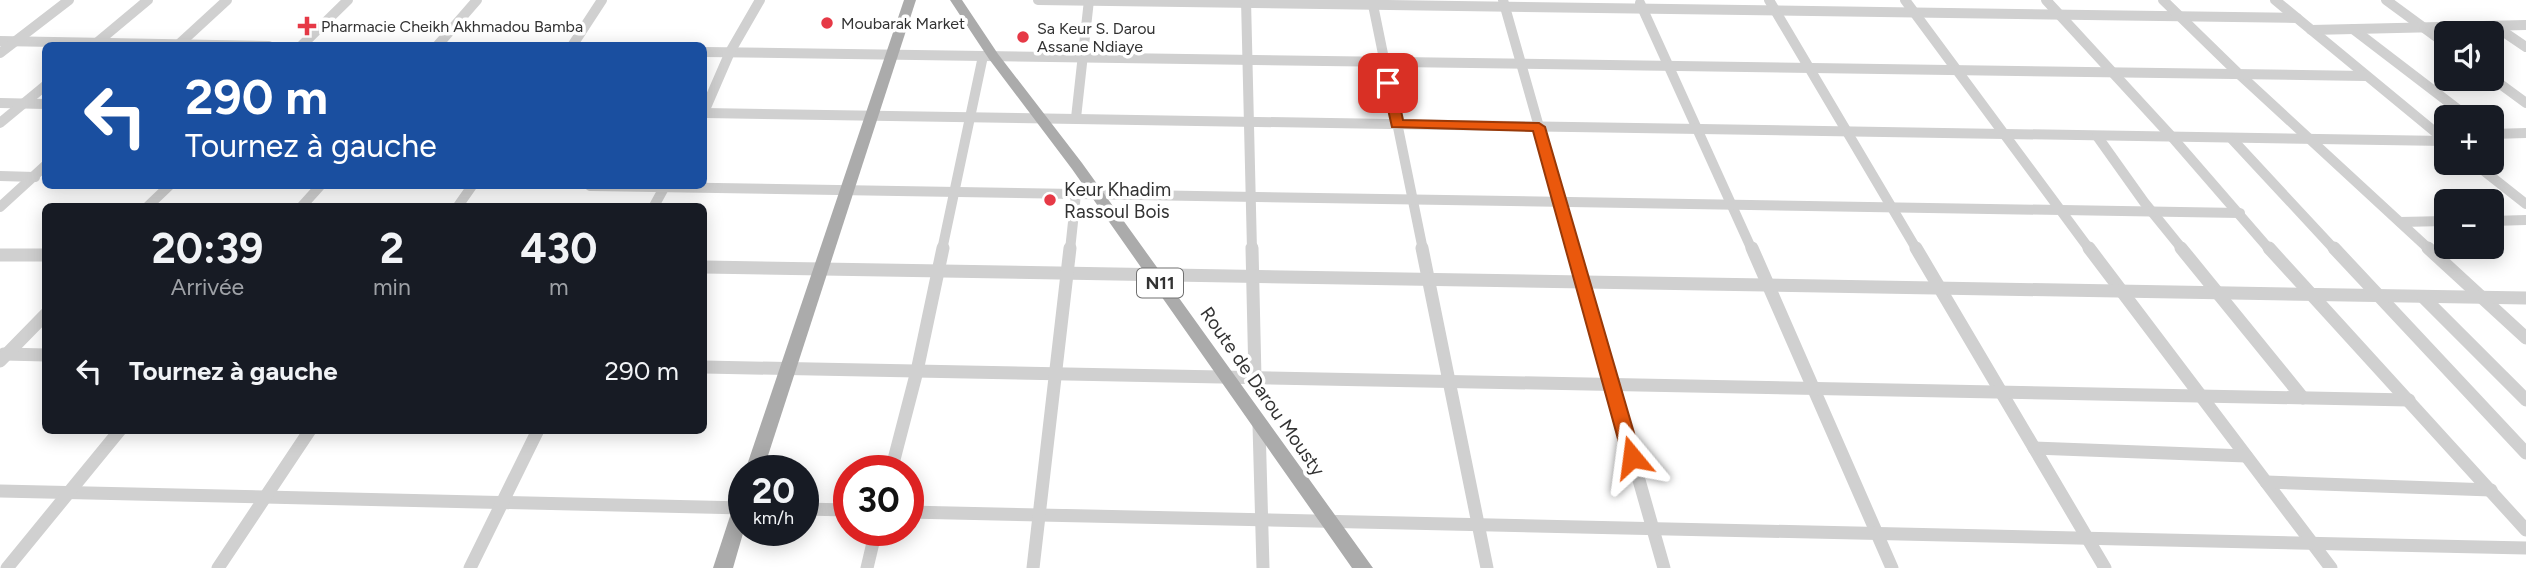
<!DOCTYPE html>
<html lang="fr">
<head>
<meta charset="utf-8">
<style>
	body { margin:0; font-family:Figtree,sans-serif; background:#20242c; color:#f1f3f6; height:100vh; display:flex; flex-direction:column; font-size:26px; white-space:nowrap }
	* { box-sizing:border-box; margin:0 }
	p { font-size:23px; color:#9ea1a6 }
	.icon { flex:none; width:38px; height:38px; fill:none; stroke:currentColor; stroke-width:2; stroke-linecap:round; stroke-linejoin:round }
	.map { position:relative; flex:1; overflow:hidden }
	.details { position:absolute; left:42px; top:203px; width:665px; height:231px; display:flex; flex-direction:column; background:#171b24; border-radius:10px; box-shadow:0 4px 18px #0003 }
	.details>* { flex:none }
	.guide { position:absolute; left:42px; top:42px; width:665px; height:147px; border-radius:10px; box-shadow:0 4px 18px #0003; background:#1a4fa0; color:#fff; overflow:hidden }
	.buttons { position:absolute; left:2434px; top:21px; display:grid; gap:14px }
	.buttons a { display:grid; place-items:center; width:70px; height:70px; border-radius:10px; background:#171b24; box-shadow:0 4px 18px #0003; font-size:35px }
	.speed { position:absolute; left:728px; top:455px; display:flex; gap:14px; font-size:35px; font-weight:700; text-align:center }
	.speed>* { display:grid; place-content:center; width:91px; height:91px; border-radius:50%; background:#171b24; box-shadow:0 4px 18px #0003; line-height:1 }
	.speed small { font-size:18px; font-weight:400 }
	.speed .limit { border:10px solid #d22; background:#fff; color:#111 }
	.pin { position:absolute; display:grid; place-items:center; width:60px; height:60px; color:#fff; margin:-30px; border-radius:14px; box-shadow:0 4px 10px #0006 }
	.me { position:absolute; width:77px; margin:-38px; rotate:344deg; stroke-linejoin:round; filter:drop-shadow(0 0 5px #0008) }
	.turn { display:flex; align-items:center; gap:24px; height:147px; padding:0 28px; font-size:32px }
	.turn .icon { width:91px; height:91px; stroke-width:2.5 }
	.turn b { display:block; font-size:49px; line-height:60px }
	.eta { display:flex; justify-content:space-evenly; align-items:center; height:119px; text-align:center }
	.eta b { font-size:42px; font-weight:700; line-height:49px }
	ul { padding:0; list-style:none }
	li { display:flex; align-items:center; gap:21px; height:98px; padding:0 28px }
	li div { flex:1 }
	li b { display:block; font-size:26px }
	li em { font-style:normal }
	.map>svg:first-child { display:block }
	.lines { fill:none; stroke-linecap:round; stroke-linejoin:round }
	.minor-far1 { stroke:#d0d0d0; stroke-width:10 }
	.minor { stroke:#d0d0d0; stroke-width:13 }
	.major { fill:#ababab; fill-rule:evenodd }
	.route { fill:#ea580c; stroke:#983908; stroke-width:2 }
	.poi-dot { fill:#e63946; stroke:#fff; stroke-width:2.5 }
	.labels { text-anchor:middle; stroke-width:7; stroke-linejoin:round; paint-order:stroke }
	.far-poi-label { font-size:16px; fill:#333; stroke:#fff; text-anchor:start }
	.shield { fill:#fff; stroke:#707070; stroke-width:2 }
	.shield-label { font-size:18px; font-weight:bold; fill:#333 }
	.poi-label { font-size:19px; fill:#333; stroke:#fff; text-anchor:start }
	.street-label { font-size:19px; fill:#333; stroke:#fff }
</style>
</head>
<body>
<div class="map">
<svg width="2526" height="568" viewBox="0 0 2526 568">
	<rect width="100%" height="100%" fill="#fff"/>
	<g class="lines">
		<g class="minor-far1">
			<path d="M1038,0L2297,18"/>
			<path d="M1246,0L1252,250"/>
			<path d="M1372,0L1423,250"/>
			<path d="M1503,0L1574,250"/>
			<path d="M1769,0L1917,250"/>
			<path d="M1905,0L2090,250"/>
			<path d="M2046,0L2172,137L2270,250"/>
			<path d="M2163,0L2239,74L2430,250"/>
			<path d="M2275,0L2446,141"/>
			<path d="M2386,0L2446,44"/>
			<path d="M1640,3L1752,250"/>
			<path d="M2495,26L2526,47"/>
			<path d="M2353,29L2468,117"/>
			<path d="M2311,30L2526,25"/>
			<path d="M0,41L269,46"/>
			<path d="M94,45L148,0"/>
			<path d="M177,46L227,0"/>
			<path d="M301,46L348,0"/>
			<path d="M437,46L477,0"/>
			<path d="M572,46L602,0"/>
			<path d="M704,52L2366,76"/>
			<path d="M0,53L69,0"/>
			<path d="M2492,78L2526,103"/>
			<path d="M0,103L46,104"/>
			<path d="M704,112L730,52L760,0"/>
			<path d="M704,113L2446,141"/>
			<path d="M1076,118L1089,0"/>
			<path d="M0,123L46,85"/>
			<path d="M2492,134L2526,133"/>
			<path d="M2097,136L2144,202L2183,250"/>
			<path d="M2231,138L2335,250"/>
			<path d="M2474,163L2526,204"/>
			<path d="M0,176L35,177"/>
			<path d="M590,186L2240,213"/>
			<path d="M148,206L169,186"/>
			<path d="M302,206L320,186"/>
			<path d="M458,206L472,186"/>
			<path d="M654,206L665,186"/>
			<path d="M0,207L46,165"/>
			<path d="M2492,221L2526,220"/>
			<path d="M2400,222L2446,221"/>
			<path d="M942,250L983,56"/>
			<path d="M1070,250L1076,194"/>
		</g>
		<g class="minor">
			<path d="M1252,248L1255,378"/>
			<path d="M1422,248L1487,568"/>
			<path d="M1573,248L1664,568"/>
			<path d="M1752,248L1892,568"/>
			<path d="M1916,248L2105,568"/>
			<path d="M2089,248L2331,568"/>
			<path d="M2181,248L2303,398"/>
			<path d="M2269,248L2526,530"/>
			<path d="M2334,248L2526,453"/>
			<path d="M2428,248L2526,338"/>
			<path d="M0,255H46"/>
			<path d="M704,267L2526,298"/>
			<path d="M2423,297L2526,400"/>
			<path d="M4,354L46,355"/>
			<path d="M0,361L46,314"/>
			<path d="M704,367L2409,400"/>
			<path d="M1259,425L1263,568"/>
			<path d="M2034,448L2246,456"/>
			<path d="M891,471L917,371L943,248"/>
			<path d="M2266,482L2491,490"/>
			<path d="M0,491L744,508"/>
			<path d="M803,509L849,510"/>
			<path d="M908,512L2526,548"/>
			<path d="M7,568L120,430"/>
			<path d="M218,568L310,430"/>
			<path d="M470,568L538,430"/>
			<path d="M867,568L876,530"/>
			<path d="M1033,568L1070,248"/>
		</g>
		<g class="major">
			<path d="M904,0H916L763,471H745Z"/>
			<path d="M950,0H962L998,54L1082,163L1373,568H1352L1072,169L989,59Z"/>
			<path d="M744,494V530L733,568H713L735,501L737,496Z"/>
		</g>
	</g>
	<path class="route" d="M1388,79L1395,83L1403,120L1539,123L1545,127L1641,457L1639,461H1626L1623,457L1533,131L1392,127L1382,83Z"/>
	<g class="poi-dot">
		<circle cx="827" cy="23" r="7"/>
		<path d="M303.5 15.5h7v7h7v7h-7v7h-7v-7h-7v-7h7z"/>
		<circle cx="1023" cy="37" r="7"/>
		<circle cx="1050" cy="200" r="7"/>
	</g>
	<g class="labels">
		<g class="far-poi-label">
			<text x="841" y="29">Moubarak Market</text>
			<text x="321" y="32">Pharmacie Cheikh Akhmadou Bamba</text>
			<text x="1037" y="34">Sa Keur S. Darou<tspan x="1037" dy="18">Assane Ndiaye</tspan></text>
		</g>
		<rect class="shield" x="1137" y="268.5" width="46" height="29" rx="5"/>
		<g class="shield-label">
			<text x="1160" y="289">N11</text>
		</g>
		<g class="poi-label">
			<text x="1064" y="196">Keur Khadim<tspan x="1064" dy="22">Rassoul Bois</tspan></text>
		</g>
		<g class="street-label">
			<text transform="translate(1263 391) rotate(55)" y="7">Route de Darou Mousty</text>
		</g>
	</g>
</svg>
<div class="buttons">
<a><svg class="icon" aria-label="sound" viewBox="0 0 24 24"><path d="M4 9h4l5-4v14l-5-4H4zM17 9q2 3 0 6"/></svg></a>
<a>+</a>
<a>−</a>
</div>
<div class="speed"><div>20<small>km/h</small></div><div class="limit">30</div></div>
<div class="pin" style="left:1388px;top:83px;background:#d93025"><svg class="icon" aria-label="arrive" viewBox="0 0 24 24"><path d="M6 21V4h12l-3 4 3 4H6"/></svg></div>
<svg class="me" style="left:1632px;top:457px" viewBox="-20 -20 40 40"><path d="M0-17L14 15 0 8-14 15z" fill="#ea580c" stroke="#fff" stroke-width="4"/></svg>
<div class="guide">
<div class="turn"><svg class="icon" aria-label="left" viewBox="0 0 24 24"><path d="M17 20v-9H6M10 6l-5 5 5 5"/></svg><div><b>290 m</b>Tournez à gauche</div></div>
</div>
<section class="details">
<div class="eta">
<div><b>20:39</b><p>Arrivée</p></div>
<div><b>2</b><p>min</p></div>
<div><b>430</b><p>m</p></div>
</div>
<ul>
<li><svg class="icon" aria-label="left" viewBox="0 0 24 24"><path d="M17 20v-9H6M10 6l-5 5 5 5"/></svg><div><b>Tournez à gauche</b></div><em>290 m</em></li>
</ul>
</section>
</div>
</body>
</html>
